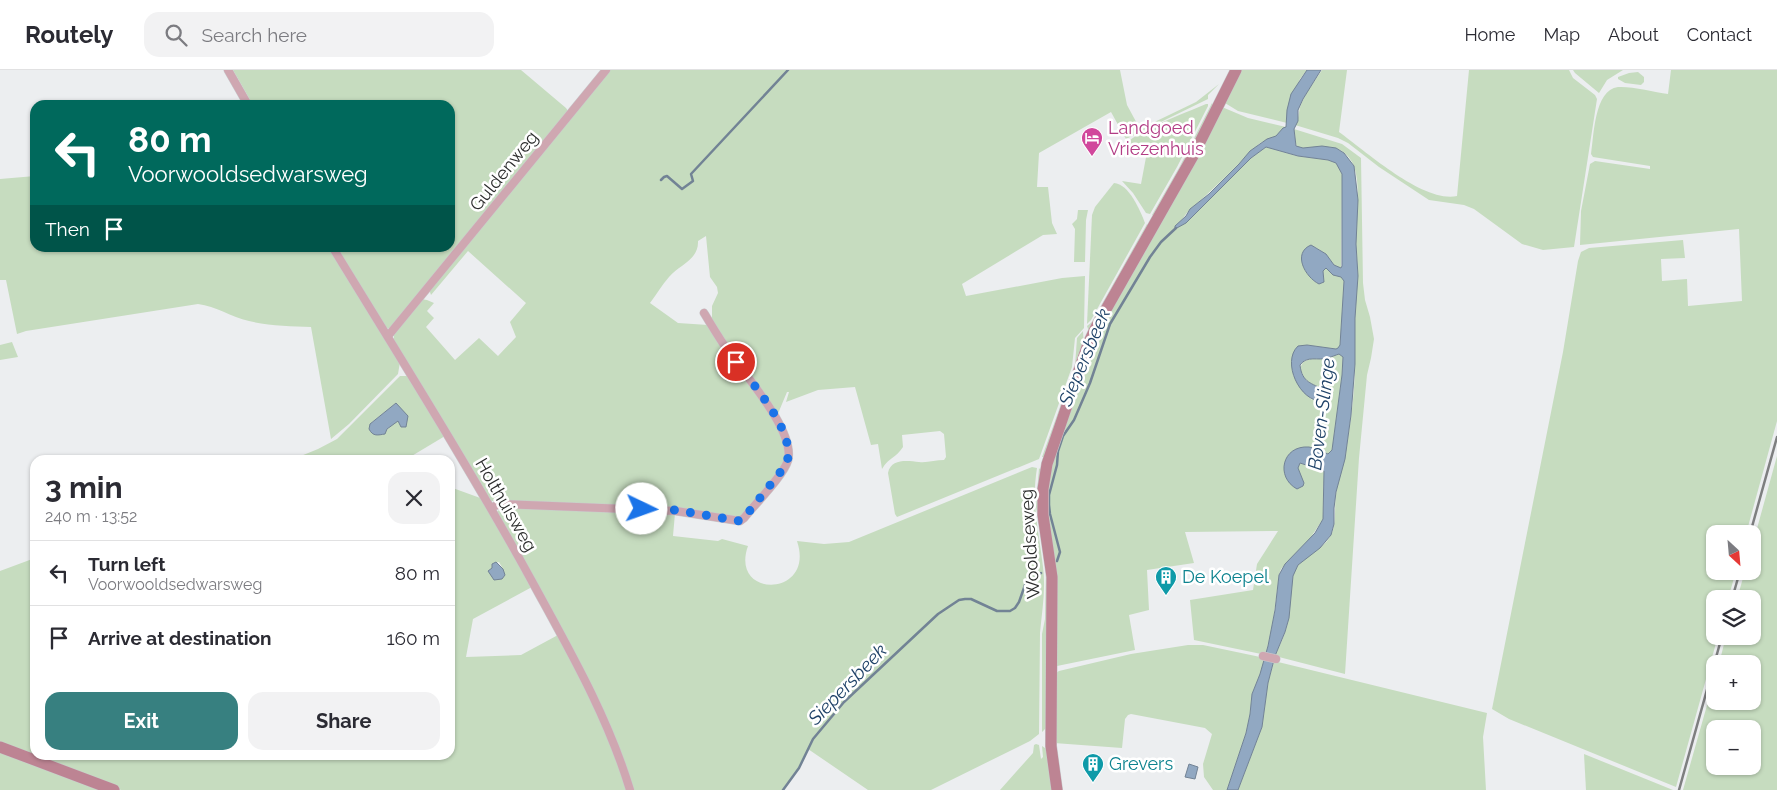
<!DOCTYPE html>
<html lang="en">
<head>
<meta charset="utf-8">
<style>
	body { margin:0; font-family:Raleway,sans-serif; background:#f2f2f3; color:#2b2b33; height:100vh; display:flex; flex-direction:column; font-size:19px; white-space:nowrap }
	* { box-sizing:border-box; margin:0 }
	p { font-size:16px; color:#7c7c81 }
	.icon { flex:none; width:28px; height:28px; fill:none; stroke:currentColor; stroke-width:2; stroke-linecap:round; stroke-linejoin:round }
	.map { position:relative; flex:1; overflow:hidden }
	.drawer { position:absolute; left:30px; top:385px; width:425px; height:305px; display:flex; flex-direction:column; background:#fff; border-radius:15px; box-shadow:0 1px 4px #0004 }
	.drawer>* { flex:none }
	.top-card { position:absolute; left:30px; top:30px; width:425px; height:152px; border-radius:15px; box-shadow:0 1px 4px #0004; background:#00695c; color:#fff; overflow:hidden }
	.needle { width:32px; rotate:154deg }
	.controls { position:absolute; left:1706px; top:455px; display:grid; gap:10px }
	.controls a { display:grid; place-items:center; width:55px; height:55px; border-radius:10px; background:#fff; box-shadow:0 1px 4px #0004; font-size:25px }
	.pin { position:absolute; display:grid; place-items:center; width:42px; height:42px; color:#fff; margin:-21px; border:2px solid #fff; border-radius:50%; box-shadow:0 1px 5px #0007 }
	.me { position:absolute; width:55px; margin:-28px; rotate:93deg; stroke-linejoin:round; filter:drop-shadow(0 0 4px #0008) }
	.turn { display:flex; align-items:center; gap:18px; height:105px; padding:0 15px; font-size:22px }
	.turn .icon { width:65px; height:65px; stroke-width:2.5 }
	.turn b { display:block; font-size:35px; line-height:42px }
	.then { display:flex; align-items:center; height:48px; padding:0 15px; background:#0003; gap:10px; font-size:19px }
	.round { display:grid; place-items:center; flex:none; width:52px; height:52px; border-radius:15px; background:#f2f2f3 }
	.headline { display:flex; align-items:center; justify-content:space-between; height:85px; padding:0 15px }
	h1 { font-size:30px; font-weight:700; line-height:38px }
	.primary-button { display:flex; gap:10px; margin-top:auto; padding:10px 15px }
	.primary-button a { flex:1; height:58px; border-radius:15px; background:#378080; color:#fff; font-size:20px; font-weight:700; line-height:58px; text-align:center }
	.primary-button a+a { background:#f2f2f3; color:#2b2b33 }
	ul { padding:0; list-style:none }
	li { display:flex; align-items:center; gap:15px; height:65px; padding:0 15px; border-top:1px solid #e1e1e2 }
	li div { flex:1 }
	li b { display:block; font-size:19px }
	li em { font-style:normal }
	header { display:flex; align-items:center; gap:30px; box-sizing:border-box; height:70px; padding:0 25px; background:#fff; border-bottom:1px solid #e1e1e2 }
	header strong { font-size:24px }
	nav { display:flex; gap:28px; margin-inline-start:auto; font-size:18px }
	.search { width:350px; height:45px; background:#f2f2f3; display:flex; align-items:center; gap:12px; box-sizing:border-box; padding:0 18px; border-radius:15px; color:#7c7c81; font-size:19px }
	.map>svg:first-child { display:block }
	.green { fill:#c6dcbf; fill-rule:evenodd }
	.water { fill:#91a8c2; stroke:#728395 }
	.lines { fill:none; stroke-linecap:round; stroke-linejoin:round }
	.stream { stroke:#728395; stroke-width:2.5 }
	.street-casing { stroke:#c9cbcd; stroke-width:9 }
	.secondary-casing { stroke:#c9cbcd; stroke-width:12 }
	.street { stroke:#cfa7b1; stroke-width:8 }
	.secondary { stroke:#bd8493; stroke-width:11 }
	.rail { stroke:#7e7f80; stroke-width:2.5 }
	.route { stroke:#1a73e8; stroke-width:9; stroke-dasharray:0 16.2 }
	.labels { text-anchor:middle; stroke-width:5; stroke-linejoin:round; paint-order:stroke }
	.hotel-label { font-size:18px; fill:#b23c85; stroke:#fff; text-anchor:start }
	.street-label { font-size:18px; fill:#2b2c2c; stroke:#fff }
	.culture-label { font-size:18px; fill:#0d838f; stroke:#fff; text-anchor:start }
	.water-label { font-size:19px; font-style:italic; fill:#1f4268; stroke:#fff }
</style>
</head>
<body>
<header>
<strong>Routely</strong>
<div class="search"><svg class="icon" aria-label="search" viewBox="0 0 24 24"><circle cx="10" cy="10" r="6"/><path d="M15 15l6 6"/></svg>Search here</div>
<nav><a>Home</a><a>Map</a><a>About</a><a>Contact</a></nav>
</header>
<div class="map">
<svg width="1777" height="720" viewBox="0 0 1777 720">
	<rect width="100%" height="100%" fill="#eceef0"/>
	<g class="green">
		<path d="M233,0H521L566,38L568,41L391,259L384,257L336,178H450V35H253Z"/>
		<path d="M609,0H1120L1127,35L1140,59L1196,32L1219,14L1208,25V29L1126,69L1111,42L1039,83L1037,117H1048L1052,153L1057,164L1043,165L962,214L966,226L1062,208L1085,206L1084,258L1075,268L1072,297L1039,389L897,447L895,444L888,403C891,388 908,391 919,392C927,393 936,390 944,390L946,387L944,364L940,361L902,365L903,377C896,388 889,387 882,399L878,374L871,375L855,317L818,320L786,332L789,322H787L777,346L733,285L712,249V236L718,223L717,217L710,207L706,166L698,171C699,190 679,195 669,207C662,215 656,225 650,233L678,253L708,255C726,280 793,360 785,389C781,406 753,433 741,447L738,448L491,431L394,273V262L421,229L427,230L434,233L427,241L434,248L426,257L455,290L479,268L498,286L516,267L510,252L526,233L468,181L431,225L429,219Z"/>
		<path d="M1240,0H1307L1300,9L1286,48L1287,53L1238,41L1225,33Z"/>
		<path d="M1322,0H1347L1339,62C1367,82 1423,133 1457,126L1469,0H1569L1573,8L1595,25L1597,29L1574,177L1543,180L1522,174L1474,139L1464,135L1429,130L1379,97L1348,73L1338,68L1295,55C1300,48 1298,39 1302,32C1307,21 1315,11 1322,0Z"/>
		<path d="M1573,0H1623L1607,10L1599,23L1575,3Z"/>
		<path d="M1671,0H1777V351L1746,464H1715V501H1736L1728,529H1715V566H1718L1676,717L1509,649L1492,639L1563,282L1578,191L1581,182L1589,178L1683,170L1685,188L1661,189L1662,211L1687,209L1688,236L1742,231L1739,159L1580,175L1581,141L1590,94L1595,91L1650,99V96L1593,87L1591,84C1594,66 1594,20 1618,17C1631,16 1654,22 1668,24Z"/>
		<path d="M1638,2L1644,7V12L1641,15L1625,13L1618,9V7L1629,3Z"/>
		<path d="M1212,33L1213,38L1155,146L1152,145L1179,98Z"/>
		<path d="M1206,34H1208V36L1177,97L1150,144L1146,143L1133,123L1122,111L1141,114L1147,82L1122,78C1133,61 1186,43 1206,34Z"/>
		<path d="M1222,37L1248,48L1286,57C1282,59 1280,63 1276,66C1271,70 1264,70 1259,74C1236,96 1215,118 1191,139C1185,143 1183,151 1175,156L1192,147L1251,88L1266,77L1297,86L1328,90L1336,93L1342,104L1341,198L1334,195L1326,184L1315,177L1302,185C1301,197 1307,203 1315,212L1324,208L1323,201L1326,198L1342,207L1344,211L1340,275L1338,279H1336L1307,275L1293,305L1300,317L1312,330L1315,317L1304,308L1300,298L1303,292L1312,288L1327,289L1339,283L1343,287L1342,305L1332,380L1328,384L1307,377L1294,380L1284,400L1287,410L1303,416L1298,398L1300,393L1324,401L1326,404L1323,417V449L1309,470L1281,499L1279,505L1273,552L1266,585L1194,570L1190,530L1253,520L1257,494L1278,461L1185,462L1194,493L1147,500L1149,540L1129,545L1135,580L1057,596L1055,594L1046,441L1047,408L1093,272Z"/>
		<path d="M1294,59L1342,74L1361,88L1363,213L1365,230L1370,247L1374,269L1371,288L1367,305L1359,388L1345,604L1275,586C1280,575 1286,563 1288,551C1292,534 1287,510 1298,495C1307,483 1324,479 1331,465C1337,453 1334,436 1336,424C1339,405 1346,387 1348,368C1352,343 1355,317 1355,292C1355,277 1354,262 1355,247C1355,233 1357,219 1358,205C1358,194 1356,182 1356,171C1356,150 1363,106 1350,89C1336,70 1317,80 1298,78L1295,72Z"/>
		<path d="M35,106V178H330L400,292L398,304L349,354L331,369L311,257C291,256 269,256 249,251C231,247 216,236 198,234L26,261L17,264L6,210H0V109Z"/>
		<path d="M1114,113C1129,114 1140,140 1145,153L1091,250L1087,254L1092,145L1095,137Z"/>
		<path d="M1078,140H1088L1086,150L1085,192H1074L1075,159L1072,154L1077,149Z"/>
		<path d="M1147,154L1149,156L1089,262L1087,256L1092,252Z"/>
		<path d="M1083,261L1084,279L1045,387H1042L1075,296L1077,268Z"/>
		<path d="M12,272L18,287L0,290V275Z"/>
		<path d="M400,306H409L445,366L405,390H291L318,379L337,369ZM396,333L400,354L398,350C390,354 388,362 380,364L369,359L372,352Z"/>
		<path d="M1777,386V720H1683L1715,607V631H1752V594H1719L1726,566H1752V529H1737L1745,501H1752L1753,473ZM1715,659H1752V696H1715Z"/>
		<path d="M1032,397L1037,398C1031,435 1039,461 1043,497C1046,520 1042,541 1040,563L1039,664L1030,671L931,720H868L808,679L798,698L782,720H632L625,695L497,442L501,438L675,443L673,466L718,471L722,469L748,476C729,529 816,528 797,471L824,474L849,472Z"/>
		<path d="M1039,398L1042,402L1048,491V656L1042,662V564L1045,549L1046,498L1036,437Z"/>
		<path d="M450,417L483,429L532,517L473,549L466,587L521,585L558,565L599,643L627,720H121L0,674V501L35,488V685H450ZM499,492L503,499L494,510L489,501L492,498V494Z"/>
		<path d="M1188,575H1203L1265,588L1260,604L1252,624L1250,644L1246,663L1227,720H1213L1204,707L1203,694L1212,664L1205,658L1131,644L1128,645L1125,649L1122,678L1054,673L1056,603L1059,601L1131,584Z"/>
		<path d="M1274,591L1487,643L1483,667L1486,720H1238L1262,657L1268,613Z"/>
		<path d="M1036,674L1039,675L1041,689L1043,687L1042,676L1048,680L1051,678L1063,720H1000L1033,683L1034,675Z"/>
		<path d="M0,679L106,720H0Z"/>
		<path d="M1584,684L1673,720H1586Z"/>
	</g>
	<g class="water">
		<path d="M1307,0H1321L1303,29L1298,40V51L1294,59L1296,76L1303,78L1322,76L1336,78L1344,83L1354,96L1358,130L1356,174L1358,206L1355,248V294L1351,345L1345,389L1336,422L1334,438V454L1331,465L1320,478L1298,495L1293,506L1289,548L1285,562L1275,586L1268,613L1262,657L1238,720H1227L1246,663L1250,644L1252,624L1260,604L1268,576L1275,540L1279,505L1285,494L1315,463L1323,449L1324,401L1300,393L1298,398L1304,413L1303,416L1297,419C1275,407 1282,375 1309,377C1316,378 1322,382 1328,384L1332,380L1342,305L1343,287L1339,284C1336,285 1331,287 1328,288C1318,291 1307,285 1300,295C1302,313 1312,313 1324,320L1325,326L1322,331C1300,332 1281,292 1298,276L1307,275L1336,279L1338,278L1340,275L1344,211L1341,207L1333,205L1326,198L1323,201L1324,212L1319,214C1305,207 1292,183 1311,175L1326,184L1334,195L1341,198L1342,196V104L1336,93L1328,90L1298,86L1266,77L1251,88L1186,153L1175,159V156L1186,146L1190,139L1209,124L1239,94L1250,81L1267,69L1276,66L1283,58L1286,57L1287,40L1291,24Z"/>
		<path d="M396,333L408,346L406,357H401L398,351L387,359L385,364C378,365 373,367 369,359L370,354Z"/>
		<path d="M496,492L503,499L505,505L502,509L494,510L488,501L492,498V494Z"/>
		<path d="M1189,694L1198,697L1195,709L1185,707Z"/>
	</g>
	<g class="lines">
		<g class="stream">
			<path d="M661,110L664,107L667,106L682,119L693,111L691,104L788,0"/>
			<path d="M1057,491L1060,482L1050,444L1049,435V425L1057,395L1058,381L1063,366L1074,350L1090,313L1110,254L1150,187L1161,172L1176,158"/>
			<path d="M783,720L799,698L813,669L844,632L938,544L959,530L965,529H971L997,541H1010L1015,538L1019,532L1025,515L1041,503"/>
		</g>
		<g class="street-casing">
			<g id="street">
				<path d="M228,0L248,35"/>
				<path d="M333,178C401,289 471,400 534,515C570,581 608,647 630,720"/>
				<path d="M388,266L606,0"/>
				<path d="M491,438L499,434L676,441L740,451L744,448C755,434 784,405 788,390C795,361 745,305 729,282C720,270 712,256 704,243"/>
				<path d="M1263,586L1276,589"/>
			</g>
		</g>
		<g class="secondary-casing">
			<g id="secondary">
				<path d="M0,677L114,720"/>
				<path d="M1057,720L1051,676L1052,507L1043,445V419L1047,394L1088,274L1096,257L1193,86L1236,0"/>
			</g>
		</g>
		<use href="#street" class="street"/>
		<use href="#secondary" class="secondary"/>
		<g class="rail">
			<path d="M1750,464L1777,367"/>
			<path d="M1732,529L1740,501"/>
			<path d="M1679,720L1722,566"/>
		</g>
	</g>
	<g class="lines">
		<path class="route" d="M642,439L676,440L740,451L744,448L782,400C786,394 789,389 788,382C788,354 753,314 736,292"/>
	</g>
	<defs>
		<g id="hotel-pin" transform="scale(1.125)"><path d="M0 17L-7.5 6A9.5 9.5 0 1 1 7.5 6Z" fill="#d1479c" stroke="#fff"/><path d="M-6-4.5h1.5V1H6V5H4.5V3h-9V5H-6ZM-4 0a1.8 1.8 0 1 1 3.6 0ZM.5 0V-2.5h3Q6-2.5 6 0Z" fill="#fff"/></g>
		<g id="building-pin" transform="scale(1.125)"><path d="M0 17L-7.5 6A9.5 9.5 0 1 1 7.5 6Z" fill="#0f9aa8" stroke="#fff"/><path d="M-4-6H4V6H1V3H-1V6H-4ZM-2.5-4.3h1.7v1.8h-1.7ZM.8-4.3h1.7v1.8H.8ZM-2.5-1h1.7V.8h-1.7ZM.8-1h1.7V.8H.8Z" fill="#fff"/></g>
	</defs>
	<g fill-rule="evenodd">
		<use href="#hotel-pin" x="1092" y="68"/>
		<use href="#building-pin" x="1166" y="507"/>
		<use href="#building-pin" x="1093" y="694"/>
	</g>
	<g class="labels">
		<g class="hotel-label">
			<text x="1108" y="64">Landgoed<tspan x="1108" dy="21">Vriezenhuis</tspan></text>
		</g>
		<g class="street-label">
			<text transform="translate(504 101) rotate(-51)" y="6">Guldenweg</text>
			<text transform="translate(506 435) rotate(60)" y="6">Holthuisweg</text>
			<text transform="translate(1030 474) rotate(-94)" y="6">Wooldseweg</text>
		</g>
		<g class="culture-label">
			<text x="1182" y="513">De Koepel</text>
			<text x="1109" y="700">Grevers</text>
		</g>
		<g class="water-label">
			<text transform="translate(1084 287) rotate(-67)" y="7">Siepersbeek</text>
			<text transform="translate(1321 344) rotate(-83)" y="7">Boven-Slinge</text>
			<text transform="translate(847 614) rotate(-46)" y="7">Siepersbeek</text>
		</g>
	</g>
</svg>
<div class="controls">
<a><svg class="needle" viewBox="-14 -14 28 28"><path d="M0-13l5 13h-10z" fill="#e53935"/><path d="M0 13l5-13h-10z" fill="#7c7c81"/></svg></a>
<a><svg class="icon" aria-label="layers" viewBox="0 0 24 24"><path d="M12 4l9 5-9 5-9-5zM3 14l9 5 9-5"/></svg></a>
<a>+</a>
<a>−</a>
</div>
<div class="pin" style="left:736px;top:292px;background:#d93025"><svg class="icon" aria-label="arrive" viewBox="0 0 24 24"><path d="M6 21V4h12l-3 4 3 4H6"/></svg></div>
<svg class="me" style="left:642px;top:439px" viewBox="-20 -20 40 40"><circle r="19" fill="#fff"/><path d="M0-13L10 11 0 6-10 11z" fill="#1a73e8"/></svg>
<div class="top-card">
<div class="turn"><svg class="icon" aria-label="left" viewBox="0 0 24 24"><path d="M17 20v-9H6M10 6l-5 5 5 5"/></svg><div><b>80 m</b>Voorwooldsedwarsweg</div></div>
<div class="then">Then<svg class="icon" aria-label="arrive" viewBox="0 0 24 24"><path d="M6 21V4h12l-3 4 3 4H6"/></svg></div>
</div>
<section class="drawer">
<div class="headline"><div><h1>3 min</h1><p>240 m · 13:52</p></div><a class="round"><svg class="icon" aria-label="close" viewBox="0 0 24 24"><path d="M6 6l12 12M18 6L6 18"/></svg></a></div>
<ul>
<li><svg class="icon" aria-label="left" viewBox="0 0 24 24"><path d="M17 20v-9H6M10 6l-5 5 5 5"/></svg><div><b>Turn left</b><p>Voorwooldsedwarsweg</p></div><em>80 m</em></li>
<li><svg class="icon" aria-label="arrive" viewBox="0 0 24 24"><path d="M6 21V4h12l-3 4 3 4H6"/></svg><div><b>Arrive at destination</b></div><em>160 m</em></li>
</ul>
<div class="primary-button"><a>Exit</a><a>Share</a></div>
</section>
</div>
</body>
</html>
